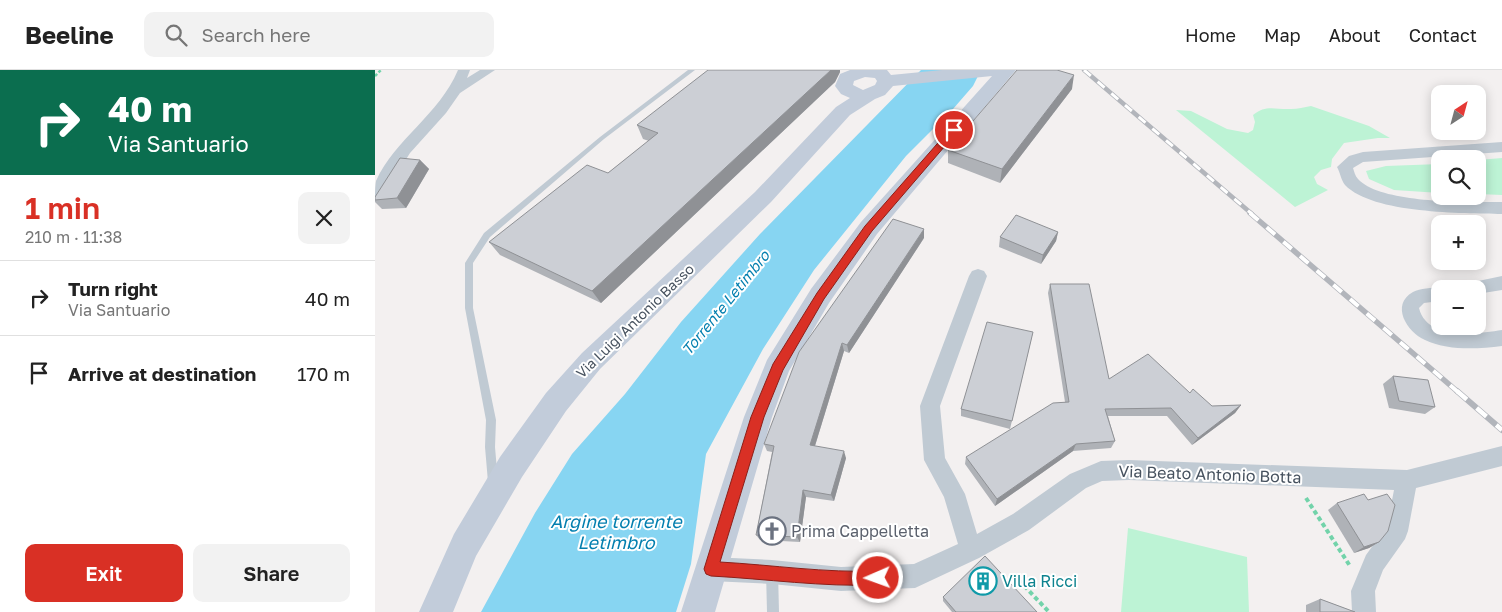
<!DOCTYPE html>
<html lang="en">
<head>
<meta charset="utf-8">
<style>
	body { margin:0; font-family:"Golos Text",sans-serif; background:#f2f2f2; color:#222; height:100vh; display:flex; flex-direction:column; font-size:19px; white-space:nowrap }
	* { box-sizing:border-box; margin:0 }
	p { font-size:16px; color:#767676 }
	.icon { flex:none; width:28px; height:28px; fill:none; stroke:currentColor; stroke-width:2; stroke-linecap:round; stroke-linejoin:round }
	.map { position:relative; flex:1; overflow:hidden }
	.sheet { display:flex; flex-direction:column; background:#fff; width:375px }
	.sheet>* { flex:none }
	.hud { background:#0b6e4f; color:#fff; overflow:hidden }
	.needle { width:32px; rotate:36deg }
	.tools { position:absolute; left:1056px; top:15px; display:grid; gap:10px }
	.tools a { display:grid; place-items:center; width:55px; height:55px; border-radius:10px; background:#fff; box-shadow:0 2px 12px #0003; font-size:25px }
	.pin { position:absolute; display:grid; place-items:center; width:42px; height:42px; color:#fff; margin:-21px; border:2px solid #fff; border-radius:50%; box-shadow:0 1px 5px #0007 }
	.me { position:absolute; width:55px; margin:-28px; rotate:268deg; stroke-linejoin:round; filter:drop-shadow(0 0 4px #0008) }
	.turn { display:flex; align-items:center; gap:18px; height:105px; padding:0 25px; font-size:22px }
	.turn .icon { width:65px; height:65px; stroke-width:2.5 }
	.turn b { display:block; font-size:35px; line-height:42px }
	.round { display:grid; place-items:center; flex:none; width:52px; height:52px; border-radius:10px; background:#f2f2f2 }
	.summary { display:flex; align-items:center; justify-content:space-between; height:85px; padding:0 25px }
	h1 { font-size:30px; font-weight:600; line-height:38px; color:#d93025 }
	.action { display:flex; gap:10px; margin-top:auto; padding:10px 25px }
	.action a { flex:1; height:58px; border-radius:10px; background:#d93025; color:#fff; font-size:20px; font-weight:600; line-height:58px; text-align:center }
	.action a+a { background:#f2f2f2; color:#222 }
	ul { padding:0; list-style:none }
	li { display:flex; align-items:center; gap:15px; height:75px; padding:0 25px; border-top:1px solid #e0e0e0 }
	li div { flex:1 }
	li b { display:block; font-size:19px }
	li em { font-style:normal }
	header { display:flex; align-items:center; gap:30px; box-sizing:border-box; height:70px; padding:0 25px; background:#fff; border-bottom:1px solid #e0e0e0 }
	header strong { font-size:24px }
	nav { display:flex; gap:28px; margin-inline-start:auto; font-size:18px }
	.search { width:350px; height:45px; background:#f2f2f2; display:flex; align-items:center; gap:12px; box-sizing:border-box; padding:0 18px; border-radius:10px; color:#767676; font-size:19px }
	main { display:flex; flex:1; min-height:0 }
	.map>svg:first-child { display:block }
	.green { fill:#bdf3d5 }
	.water { fill:#87d5f2 }
	.lines { fill:none; stroke-linecap:round; stroke-linejoin:round }
	.path-far1 { stroke:#72d3aa; stroke-width:2.5; stroke-dasharray:3 2; stroke-linecap:butt }
	.path { stroke:#72d3aa; stroke-width:4; stroke-dasharray:4.5 3; stroke-linecap:butt }
	.lane { fill:#c0cad3; fill-rule:evenodd }
	.street { fill:#c0cad3; fill-rule:evenodd }
	.secondary { fill:#c2ccda; fill-rule:evenodd }
	.rail-far2-casing { stroke:#b2b5bb; stroke-width:4.5 }
	.rail-far1-casing { stroke:#b2b5bb; stroke-width:5.5 }
	.rail-casing { stroke:#b2b5bb; stroke-width:6 }
	.rail-far2 { stroke:#fff; stroke-width:3; stroke-dasharray:9; stroke-linecap:butt }
	.rail-far1 { stroke:#fff; stroke-width:4; stroke-dasharray:11; stroke-linecap:butt }
	.rail { stroke:#fff; stroke-width:4.5; stroke-dasharray:13; stroke-linecap:butt }
	.wall { fill:#afb2b7 }
	.shaded-wall { fill:#8f9195 }
	.building { fill:#cccfd5; stroke:#8f9195 }
	.route { fill:#d93025; stroke:#8d1f18 }
	.labels { text-anchor:middle; stroke-width:4; stroke-linejoin:round; paint-order:stroke }
	.street-label { font-size:14px; fill:#47525f; stroke:#fff }
	.water-label { font-size:15px; font-style:italic; fill:#037faf; stroke:#fff }
	.near-street-label { font-size:16px; fill:#47525f; stroke:#fff }
	.near-worship-label { font-size:16px; fill:#5b616d; stroke:#fff; text-anchor:start }
	.near-culture-label { font-size:16px; fill:#0d838f; stroke:#fff; text-anchor:start }
	.near-water-label { font-size:18px; font-style:italic; fill:#037faf; stroke:#fff }
</style>
</head>
<body>
<header>
<strong>Beeline</strong>
<div class="search"><svg class="icon" aria-label="search" viewBox="0 0 24 24"><circle cx="10" cy="10" r="6"/><path d="M15 15l6 6"/></svg>Search here</div>
<nav><a>Home</a><a>Map</a><a>About</a><a>Contact</a></nav>
</header>
<main>
<section class="sheet">
<div class="hud">
<div class="turn"><svg class="icon" aria-label="right" viewBox="0 0 24 24"><path d="M7 20v-9h11M14 6l5 5-5 5"/></svg><div><b>40 m</b>Via Santuario</div></div>
</div>
<div class="summary"><div><h1>1 min</h1><p>210 m · 11:38</p></div><a class="round"><svg class="icon" aria-label="close" viewBox="0 0 24 24"><path d="M6 6l12 12M18 6L6 18"/></svg></a></div>
<ul>
<li><svg class="icon" aria-label="right" viewBox="0 0 24 24"><path d="M7 20v-9h11M14 6l5 5-5 5"/></svg><div><b>Turn right</b><p>Via Santuario</p></div><em>40 m</em></li>
<li><svg class="icon" aria-label="arrive" viewBox="0 0 24 24"><path d="M6 21V4h12l-3 4 3 4H6"/></svg><div><b>Arrive at destination</b></div><em>170 m</em></li>
</ul>
<div class="action"><a>Exit</a><a>Share</a></div>
</section>
<div class="map">
<svg width="1127" height="542" viewBox="0 0 1127 542">
	<rect width="100%" height="100%" fill="#f3f0f0"/>
	<g class="green">
		<path d="M936,36L994,56L1015,68H1003L969,73L957,89L956,97L946,100L939,107L942,114L953,120L920,137L801,40L816,41L852,59L873,63L878,60L880,52L878,45C891,34 901,40 916,39C923,39 929,37 936,36Z"/>
		<path d="M1127,88V125L1103,124V90Z"/>
		<path d="M1065,94V123L1019,120L994,109L991,101L1011,96Z"/>
		<path d="M753,458L872,487L874,542H746Z"/>
	</g>
	<path class="water" d="M546,0H606L598,16L578,39L531,86L439,200L388,279L331,384L316,494L301,542H106L160,443L197,384L250,324L306,252L385,164Z"/>
	<g class="lines">
		<path class="path-far1" d="M0,6L6,0"/>
		<g class="path">
			<path d="M931,428L975,496"/>
			<path d="M639,505L674,542"/>
		</g>
		<g class="lane">
			<path d="M313,0H320L229,69L115,167L98,193V238L121,350L120,377L123,412L122,415L118,417L114,415L113,412L110,377L111,350L90,238V193L109,163L225,67Z"/>
			<path d="M397,496L401,498L403,502L404,542H392L391,502L393,498Z"/>
		</g>
		<g class="street">
			<path d="M83,0H95L92,8L105,0H120L85,23L71,43L35,83L6,129L0,130C0,125 0,116 1,111C20,69 64,45 83,0Z"/>
			<path d="M1127,72V82L988,92L978,98C979,101 980,106 983,109C1006,134 1094,132 1127,132V144C1088,143 998,144 970,115C966,110 965,102 962,97L974,86L988,82Z"/>
			<path d="M603,199L609,201L612,206L565,336L570,388L590,424L602,464L638,444L695,404L726,391L754,390L1032,400L1127,376V396L1041,418L1033,461L1030,469L1008,500L1000,521L1001,542H977L976,521L991,485L1012,456L1019,420L754,410L727,411L711,418L654,460L604,488L540,518L466,521L397,514L336,511L328,507L324,499L328,491L336,487L397,490L466,497L539,494L583,474L569,427L549,390L545,336L594,206L597,201Z"/>
			<path d="M1127,206V220L1102,224V219H1086L1089,214Z"/>
			<path d="M1065,217L1070,219H1065V231L1049,233L1044,238C1052,271 1102,264 1127,260V276C1102,279 1074,281 1050,270C1032,262 1015,235 1038,222C1045,218 1057,218 1065,217Z"/>
		</g>
		<path class="secondary" d="M475,0H512L516,5L567,0H641L502,164L454,233L414,301L397,347L340,542H306L369,347L392,290L436,219L486,152L617,6L518,16L510,25L500,29L475,45L396,132L225,299L191,341L147,407L101,486L78,542H44L79,464L125,387L171,323L207,283L380,122L461,37L475,28L466,24L460,16L465,4ZM490,7L500,8L502,11L500,15L488,20L478,15L479,11Z"/>
		<g class="rail-far2-casing">
			<path id="rail-far2" d="M709,0L877,144"/>
		</g>
		<g class="rail-far1-casing">
			<path id="rail-far1" d="M875,143L1083,322"/>
		</g>
		<g class="rail-casing">
			<path id="rail" d="M1082,321L1127,360"/>
		</g>
		<use href="#rail-far2" class="rail-far2"/>
		<use href="#rail-far1" class="rail-far1"/>
		<use href="#rail" class="rail"/>
	</g>
	<g class="wall">
		<path d="M465,2L460,12L226,233L125,185L114,172L233,103L274,71L268,69L262,55Z"/>
		<path d="M697,19L625,113L573,93V80Z"/>
		<path d="M45,90L54,99L31,138L7,139L0,132V127Z"/>
		<path d="M683,162L681,171L666,194L624,177L625,167Z"/>
		<path d="M549,168L474,283L469,281L440,376L471,388L459,431L431,427L425,472L385,470L381,465L397,382L392,381L389,374Z"/>
		<path d="M675,214L734,309L815,323L837,336L866,335L860,343L817,375L792,346H733L740,371L736,378L698,381L620,436L590,394L591,387L690,332L673,223Z"/>
		<path d="M658,262L635,359L586,346V339Z"/>
		<path d="M1018,306L1060,337L1050,344L1014,338L1008,314Z"/>
		<path d="M962,433L1004,472L994,478L979,483L953,440Z"/>
		<path d="M568,527L662,542H577L568,531Z"/>
		<path d="M945,529L980,542H931V535Z"/>
	</g>
	<g class="shaded-wall">
		<path d="M456,0H465V2L460,12L226,233L217,221Z"/>
		<path d="M699,5L697,19L625,113L627,99Z"/>
		<path d="M45,90L54,99L31,138L22,128Z"/>
		<path d="M549,159V168L474,283L472,275Z"/>
		<path d="M683,162L681,171L666,194L668,185Z"/>
		<path d="M467,273L469,281L438,382L435,375Z"/>
		<path d="M866,335L860,343L817,375L823,368Z"/>
		<path d="M701,374L698,381L620,436L622,429Z"/>
		<path d="M469,381L471,388L459,431L456,425Z"/>
		<path d="M428,420L431,427L425,472L422,467Z"/>
		<path d="M1004,472L994,478L979,483L989,477Z"/>
	</g>
	<g class="building">
		<path d="M333,0H456L217,221L114,172L212,95L233,103L283,63L262,55Z"/>
		<path d="M642,0H682L699,5L627,99L573,80Z"/>
		<path d="M25,88L45,90L22,128L0,130V127Z"/>
		<path d="M641,145L683,162L668,185L625,167Z"/>
		<path d="M518,149L549,159L472,275L467,273L435,375L469,381L456,425L428,420L422,467L381,465L399,376L389,374L424,282Z"/>
		<path d="M675,214H714L734,309L773,284L815,323L818,319L837,336L866,335L823,368L796,338L730,339L740,371L701,374L622,429L591,387L678,333L694,332Z"/>
		<path d="M612,252L658,262L637,351L586,339Z"/>
		<path d="M1018,306L1053,310L1060,337L1024,331Z"/>
		<path d="M989,424L993,430L1012,424L1020,435L1013,461L1004,472L989,477L962,433Z"/>
		<path d="M610,486L662,542H581L568,527Z"/>
		<path d="M945,529L980,542H945Z"/>
	</g>
	<path class="route" d="M579,57L582,58V62L497,161L449,229L408,300L389,347L345,492C398,495 450,503 503,501L508,503L510,508L508,513L503,515C447,517 392,509 336,506L331,504L329,499L376,347L398,294L442,223L490,156L576,58Z"/>
	<defs>
		<g id="church-ring" transform="scale(1.4375)"><circle r="9.5" fill="#fff" stroke="#6b7280" stroke-width="1.5"/><path d="M-1.2-6h2.4v3.5h3.3v2.4h-3.3V6h-2.4V-.1h-3.3v-2.4h3.3Z" fill="#6b7280"/></g>
		<g id="building-ring" transform="scale(1.4375)"><circle r="9.5" fill="#fff" stroke="#0f9aa8" stroke-width="1.5"/><path d="M-4-6H4V6H1V3H-1V6H-4ZM-2.5-4.3h1.7v1.8h-1.7ZM.8-4.3h1.7v1.8H.8ZM-2.5-1h1.7V.8h-1.7ZM.8-1h1.7V.8H.8Z" fill="#0f9aa8"/></g>
	</defs>
	<g fill-rule="evenodd">
		<use href="#church-ring" x="397" y="461"/>
		<use href="#building-ring" x="608" y="511"/>
	</g>
	<g class="labels">
		<g class="street-label">
			<text transform="translate(260 251) rotate(-44)" y="5">Via Luigi Antonio Basso</text>
		</g>
		<g class="water-label">
			<text transform="translate(351 233) rotate(-51)" y="5">Torrente Letimbro</text>
		</g>
		<g class="near-street-label">
			<text transform="translate(835 404) rotate(2)" y="6">Via Beato Antonio Botta</text>
		</g>
		<g class="near-worship-label">
			<text x="416" y="467">Prima Cappelletta</text>
		</g>
		<g class="near-culture-label">
			<text x="627" y="517">Villa Ricci</text>
		</g>
		<g class="near-water-label">
			<text x="241" y="458">Argine torrente<tspan x="241" dy="21">Letimbro</tspan></text>
		</g>
	</g>
</svg>
<div class="tools">
<a><svg class="needle" viewBox="-14 -14 28 28"><path d="M0-13l5 13h-10z" fill="#e53935"/><path d="M0 13l5-13h-10z" fill="#767676"/></svg></a>
<a><svg class="icon" aria-label="search" viewBox="0 0 24 24"><circle cx="10" cy="10" r="6"/><path d="M15 15l6 6"/></svg></a>
<a>+</a>
<a>−</a>
</div>
<div class="pin" style="left:579px;top:60px;background:#d93025"><svg class="icon" aria-label="arrive" viewBox="0 0 24 24"><path d="M6 21V4h12l-3 4 3 4H6"/></svg></div>
<svg class="me" style="left:503px;top:508px" viewBox="-20 -20 40 40"><circle r="17" fill="#d93025" stroke="#fff" stroke-width="3"/><path d="M0-11L8 9 0 5-8 9z" fill="#fff"/></svg>
</div>
</main>
</body>
</html>
